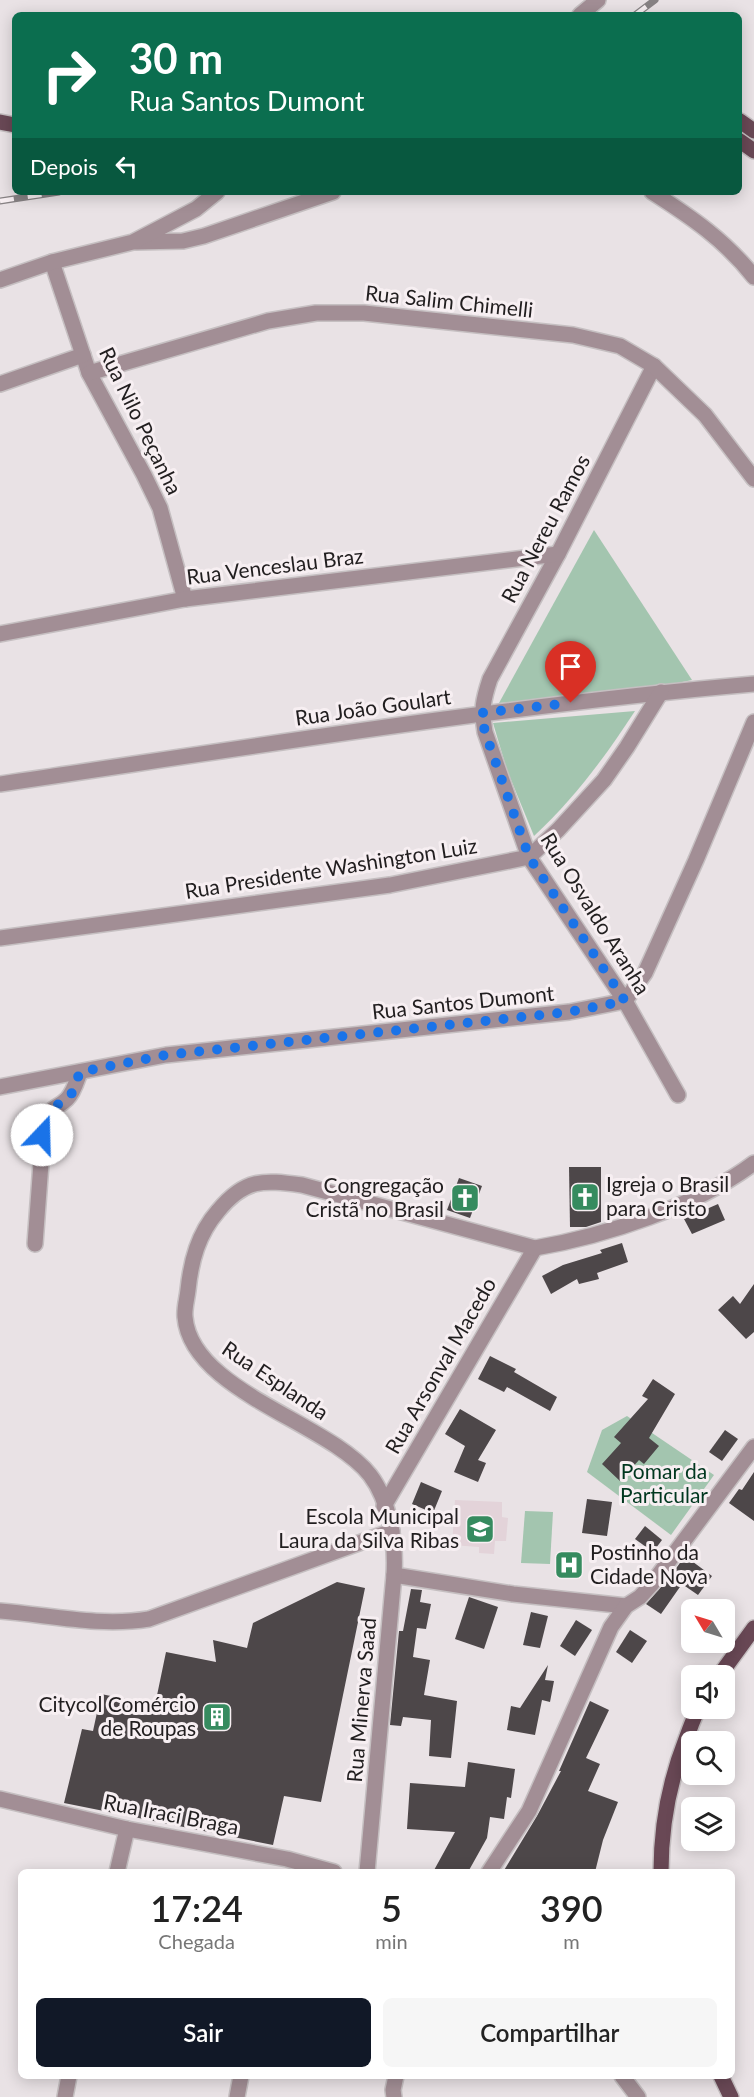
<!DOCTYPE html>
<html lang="pt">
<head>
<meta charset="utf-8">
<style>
	body { margin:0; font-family:Lato,sans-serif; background:#f6f6f6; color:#222; height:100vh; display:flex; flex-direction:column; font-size:22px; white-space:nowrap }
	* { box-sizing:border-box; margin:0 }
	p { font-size:20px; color:#767676 }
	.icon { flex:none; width:33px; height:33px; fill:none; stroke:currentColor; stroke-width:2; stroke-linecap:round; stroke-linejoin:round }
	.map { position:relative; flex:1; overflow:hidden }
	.sheet { position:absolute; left:18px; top:1869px; width:717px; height:210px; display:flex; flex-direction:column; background:#fff; border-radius:9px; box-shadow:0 3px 15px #0003 }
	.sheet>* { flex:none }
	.banner { position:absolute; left:12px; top:12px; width:730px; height:183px; border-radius:9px; box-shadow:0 3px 15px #0003; background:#0b6e4f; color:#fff; overflow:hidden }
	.needle { width:39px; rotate:308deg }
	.tools { position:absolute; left:681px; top:1599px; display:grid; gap:12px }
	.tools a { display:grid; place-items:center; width:54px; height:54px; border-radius:9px; background:#fff; box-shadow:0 3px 15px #0003; font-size:30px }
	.pin { position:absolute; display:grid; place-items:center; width:51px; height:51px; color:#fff; margin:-62px -26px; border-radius:50% 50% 50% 0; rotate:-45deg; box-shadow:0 0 6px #0007 }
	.pin .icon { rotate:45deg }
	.me { position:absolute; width:66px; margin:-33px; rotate:21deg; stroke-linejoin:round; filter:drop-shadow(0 0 4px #0008) }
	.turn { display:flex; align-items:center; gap:21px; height:126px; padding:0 18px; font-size:27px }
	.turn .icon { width:78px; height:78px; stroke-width:2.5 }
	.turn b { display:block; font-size:42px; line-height:51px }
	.then { display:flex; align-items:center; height:57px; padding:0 18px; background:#0003; gap:12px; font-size:22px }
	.eta { display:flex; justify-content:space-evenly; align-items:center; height:102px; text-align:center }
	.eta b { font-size:36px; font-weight:600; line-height:42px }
	.action { display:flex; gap:12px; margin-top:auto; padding:12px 18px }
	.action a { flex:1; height:69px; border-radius:9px; background:#111827; color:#fff; font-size:24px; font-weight:600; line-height:69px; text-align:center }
	.action a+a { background:#f6f6f6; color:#222 }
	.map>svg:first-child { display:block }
	.built { fill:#e3d3d9 }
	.green { fill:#a3c5af }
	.building { fill:#4d4749 }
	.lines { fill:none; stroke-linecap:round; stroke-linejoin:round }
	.minor-casing { stroke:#c5bfc1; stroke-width:18 }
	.major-casing { stroke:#c5bfc1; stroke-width:18 }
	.minor { stroke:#a28e95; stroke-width:15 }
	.major { stroke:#694855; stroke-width:15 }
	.rail-casing { stroke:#878284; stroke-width:7 }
	.rail { stroke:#f7eff2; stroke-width:4.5; stroke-dasharray:14; stroke-linecap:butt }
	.route { stroke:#1a73e8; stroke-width:10; stroke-dasharray:0 18 }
	.labels { text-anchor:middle; stroke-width:6; stroke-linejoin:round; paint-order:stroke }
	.street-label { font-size:21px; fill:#211e1f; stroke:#f7eff2 }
	.poi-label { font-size:21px; fill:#211e1f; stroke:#f7eff2; text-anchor:end }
	.park-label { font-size:21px; fill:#00371f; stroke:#f7eff2 }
</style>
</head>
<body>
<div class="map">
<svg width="754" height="2097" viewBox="0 0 754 2097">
	<rect width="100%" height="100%" fill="#e9e2e5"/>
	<g class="built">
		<path d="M455,1500L502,1502V1517L508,1518L506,1541H495L494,1554L479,1553V1547L452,1545Z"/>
		<path d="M559,1552L580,1553L579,1578H557Z"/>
	</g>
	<g class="green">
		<path d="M594,530L692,680L648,689L499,703Z"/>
		<path d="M635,711C605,757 574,799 534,836L507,770L493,723Z"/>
		<path d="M627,1416L714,1475L671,1535L587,1472L602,1430Z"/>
		<path d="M525,1511L553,1512L550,1564L521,1563Z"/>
	</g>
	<g class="building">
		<path d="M569,1167H601V1222L586,1227H570Z"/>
		<path d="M459,1178L482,1186L470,1218L447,1210Z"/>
		<path d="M718,1204L725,1220L692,1234L684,1219Z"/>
		<path d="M622,1243L628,1262L597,1273L599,1279L579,1284L577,1279L551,1294L542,1276L563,1265L602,1253L600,1250Z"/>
		<path d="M754,1284V1332L746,1339L718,1310L733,1296L740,1304Z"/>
		<path d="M490,1356L516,1369L514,1372L557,1397L550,1411L507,1387L504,1392L478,1379Z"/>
		<path d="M653,1379L675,1394L649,1438L659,1446L644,1464L639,1460L620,1481L602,1464L621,1443L614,1437L648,1399L642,1396Z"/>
		<path d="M460,1409L496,1430L478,1460L486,1463L478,1482L454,1472L465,1446L445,1434Z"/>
		<path d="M725,1430L738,1439L722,1461L709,1452Z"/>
		<path d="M754,1472V1521L729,1503L739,1489L742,1490Z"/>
		<path d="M421,1482L442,1491L433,1513L412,1504Z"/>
		<path d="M587,1499L612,1502L607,1536L582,1533Z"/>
		<path d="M645,1526L662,1540L653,1552L635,1539Z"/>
		<path d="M685,1556L712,1576L698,1595L682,1584L661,1614L646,1604L669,1578Z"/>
		<path d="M337,1582L365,1588L321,1802L284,1796L273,1845L64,1803L82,1729L93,1731L101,1694L155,1705L166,1652L216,1662L213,1640L247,1648L253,1623Z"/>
		<path d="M411,1589L422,1590L420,1602L431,1604L426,1629L417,1628L413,1657L430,1660L424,1695L457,1701L451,1758L429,1756L431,1720L403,1717L401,1726L390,1725L399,1631H403Z"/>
		<path d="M469,1597L498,1607L484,1649L455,1639Z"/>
		<path d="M531,1612L548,1616L540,1648L523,1645Z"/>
		<path d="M576,1620L592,1630L575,1656L560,1646Z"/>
		<path d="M630,1630L647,1641L632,1663L616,1652Z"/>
		<path d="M548,1665L545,1680L554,1681L550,1702L542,1700L535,1735L507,1730L511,1706L520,1708Z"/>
		<path d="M590,1701L609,1710L586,1758L600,1764L588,1791L618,1802L603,1840L595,1872H503L537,1816L561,1771H559Z"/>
		<path d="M468,1762L515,1769L511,1798L507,1797L504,1819L490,1817L487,1838L468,1872H433L455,1832L407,1829L410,1783L465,1787Z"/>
	</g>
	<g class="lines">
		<g class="minor-casing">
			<g id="minor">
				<path d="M580,15L598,0"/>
				<path d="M652,192C691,217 725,240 754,277"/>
				<path d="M136,242L183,241L204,236L333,192"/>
				<path d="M52,262L89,373L144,475L160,508L185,599"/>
				<path d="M0,280L52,262L133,242L196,209L217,192"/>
				<path d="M654,366L558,554L490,679C483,700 481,710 485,732L529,857L625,1001L678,1095"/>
				<path d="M89,373L268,321L316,313H364L573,335L620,346L654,366L705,415L754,479"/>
				<path d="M0,384L83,355"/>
				<path d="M0,634L185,599L558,554"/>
				<path d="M0,784C251,747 501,706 754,684"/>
				<path d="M0,938L390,885L529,857L558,830L604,780L627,747L661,692"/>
				<path d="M0,1087L166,1055L569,1012L625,1001L645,973L696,860L754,722"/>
				<path d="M35,1244L44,1123C50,1106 57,1109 67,1099C74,1092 77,1080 80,1072"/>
				<path d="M384,1506L535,1248"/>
				<path d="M394,1575L513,1594L626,1606"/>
				<path d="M0,1611C50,1615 99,1627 149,1619L392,1531"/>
				<path d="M0,1799L127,1829L287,1859L334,1872"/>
				<path d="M117,1872L127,1829"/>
				<path d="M367,1872L394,1575C396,1544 390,1501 370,1475C328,1422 191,1391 185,1317C184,1309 187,1299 188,1290C191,1261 198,1234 218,1211C245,1178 263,1180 302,1185L535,1248C605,1236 697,1206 754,1163"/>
				<path d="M489,1872L529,1811L611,1627L626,1606L640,1597L651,1585L754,1447"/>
				<path d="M622,2076L638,2097"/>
				<path d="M65,2097L69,2076"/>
				<path d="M237,2097L241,2076"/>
				<path d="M394,2097L393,2090L396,2076"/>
			</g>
		</g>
		<g class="major-casing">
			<g id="major">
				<path d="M740,121L754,131"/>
				<path d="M0,122L15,125"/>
				<path d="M740,141L754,151"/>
				<path d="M719,1676L754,1628"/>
				<path d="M661,1872C661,1826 669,1782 686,1739C690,1729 693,1718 699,1708"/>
				<path d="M721,2076L731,2097"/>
			</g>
		</g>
		<use href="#minor" class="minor"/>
		<use href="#major" class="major"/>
		<g class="rail-casing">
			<g id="rail">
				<path d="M635,15L655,0"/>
				<path d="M0,201L59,192"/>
			</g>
		</g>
		<use href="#rail" class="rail"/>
	</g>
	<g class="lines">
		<path class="route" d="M42,1135L48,1114L52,1108L66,1100L71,1095L80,1072L166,1055L569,1012L625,1001L529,857L485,732L481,713L571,703"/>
	</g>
	<defs>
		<g id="church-square" transform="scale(1.5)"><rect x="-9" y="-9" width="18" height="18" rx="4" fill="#368b5f" stroke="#f7eff2"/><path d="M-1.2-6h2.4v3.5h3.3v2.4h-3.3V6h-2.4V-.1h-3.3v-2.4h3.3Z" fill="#fff"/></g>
		<g id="school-square" transform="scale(1.5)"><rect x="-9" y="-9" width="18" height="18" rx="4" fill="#368b5f" stroke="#f7eff2"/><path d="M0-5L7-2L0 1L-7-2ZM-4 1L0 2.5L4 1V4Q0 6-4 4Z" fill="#fff"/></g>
		<g id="hospital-square" transform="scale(1.5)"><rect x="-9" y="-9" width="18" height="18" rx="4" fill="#368b5f" stroke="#f7eff2"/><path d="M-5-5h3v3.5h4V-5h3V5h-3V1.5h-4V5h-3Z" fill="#fff"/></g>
		<g id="building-square" transform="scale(1.5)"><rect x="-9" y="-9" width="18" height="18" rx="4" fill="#368b5f" stroke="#f7eff2"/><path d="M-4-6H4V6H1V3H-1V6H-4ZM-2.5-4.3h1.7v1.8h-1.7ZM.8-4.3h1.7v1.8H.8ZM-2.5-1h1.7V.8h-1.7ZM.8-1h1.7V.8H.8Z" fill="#fff"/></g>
	</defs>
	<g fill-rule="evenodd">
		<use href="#church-square" x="585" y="1197"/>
		<use href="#church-square" x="465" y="1198"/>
		<use href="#school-square" x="480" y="1529"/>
		<use href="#hospital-square" x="569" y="1565"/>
		<use href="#building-square" x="217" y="1717"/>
	</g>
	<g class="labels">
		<g class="street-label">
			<text transform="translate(449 302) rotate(6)" y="7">Rua Salim Chimelli</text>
			<text transform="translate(140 421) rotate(64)" y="7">Rua Nilo Peçanha</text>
			<text transform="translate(546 529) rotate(-62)" y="7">Rua Nereu Ramos</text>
			<text transform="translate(275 567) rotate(-7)" y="7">Rua Venceslau Braz</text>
			<text transform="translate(373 708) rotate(-8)" y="7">Rua João Goulart</text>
			<text transform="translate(331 869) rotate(-9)" y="7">Rua Presidente Washington Luiz</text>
			<text transform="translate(595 914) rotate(58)" y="7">Rua Osvaldo Aranha</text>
			<text transform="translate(463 1003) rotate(-6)" y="7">Rua Santos Dumont</text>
			<text transform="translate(441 1366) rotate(-60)" y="7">Rua Arsonval Macedo</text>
			<text transform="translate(275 1381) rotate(34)" y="7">Rua Esplanda</text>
			<text transform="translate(362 1700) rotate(-85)" y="7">Rua Minerva Saad</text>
			<text transform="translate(171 1815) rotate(11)" y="7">Rua Iraci Braga</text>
		</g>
		<g class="poi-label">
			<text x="606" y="1192" text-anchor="start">Igreja o Brasil<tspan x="606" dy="24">para Cristo</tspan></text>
			<text x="444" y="1193">Congregação<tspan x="444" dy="24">Cristã no Brasil</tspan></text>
			<text x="459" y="1524">Escola Municipal<tspan x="459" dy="24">Laura da Silva Ribas</tspan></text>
			<text x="590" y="1560" text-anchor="start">Postinho da<tspan x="590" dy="24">Cidade Nova</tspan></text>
			<text x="196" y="1712">Citycol Comércio<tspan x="196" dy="24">de Roupas</tspan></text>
		</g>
		<g class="park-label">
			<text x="664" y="1479">Pomar da<tspan x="664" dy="24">Particular</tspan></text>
		</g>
	</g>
</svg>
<div class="tools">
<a><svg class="needle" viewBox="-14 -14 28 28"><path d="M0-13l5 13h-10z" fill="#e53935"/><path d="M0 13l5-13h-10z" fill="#767676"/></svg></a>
<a><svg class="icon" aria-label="sound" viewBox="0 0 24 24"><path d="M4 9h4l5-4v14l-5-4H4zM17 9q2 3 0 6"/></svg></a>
<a><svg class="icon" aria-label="search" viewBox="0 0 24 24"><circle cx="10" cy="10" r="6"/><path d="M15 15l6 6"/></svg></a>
<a><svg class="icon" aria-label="layers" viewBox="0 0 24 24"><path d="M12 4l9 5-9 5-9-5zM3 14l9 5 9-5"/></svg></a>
</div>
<div class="pin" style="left:571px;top:703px;background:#d93025"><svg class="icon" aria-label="arrive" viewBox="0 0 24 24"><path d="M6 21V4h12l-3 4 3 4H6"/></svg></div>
<svg class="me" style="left:42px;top:1135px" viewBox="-20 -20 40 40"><circle r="19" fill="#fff"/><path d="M0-13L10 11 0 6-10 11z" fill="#1a73e8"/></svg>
<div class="banner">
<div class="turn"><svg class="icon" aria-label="right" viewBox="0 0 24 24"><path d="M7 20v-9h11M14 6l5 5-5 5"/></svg><div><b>30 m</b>Rua Santos Dumont</div></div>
<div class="then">Depois<svg class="icon" aria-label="left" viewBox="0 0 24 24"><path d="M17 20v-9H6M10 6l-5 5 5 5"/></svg></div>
</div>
<section class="sheet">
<div class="eta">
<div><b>17:24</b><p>Chegada</p></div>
<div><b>5</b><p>min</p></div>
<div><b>390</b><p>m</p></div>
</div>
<div class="action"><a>Sair</a><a>Compartilhar</a></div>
</section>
</div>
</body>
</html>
